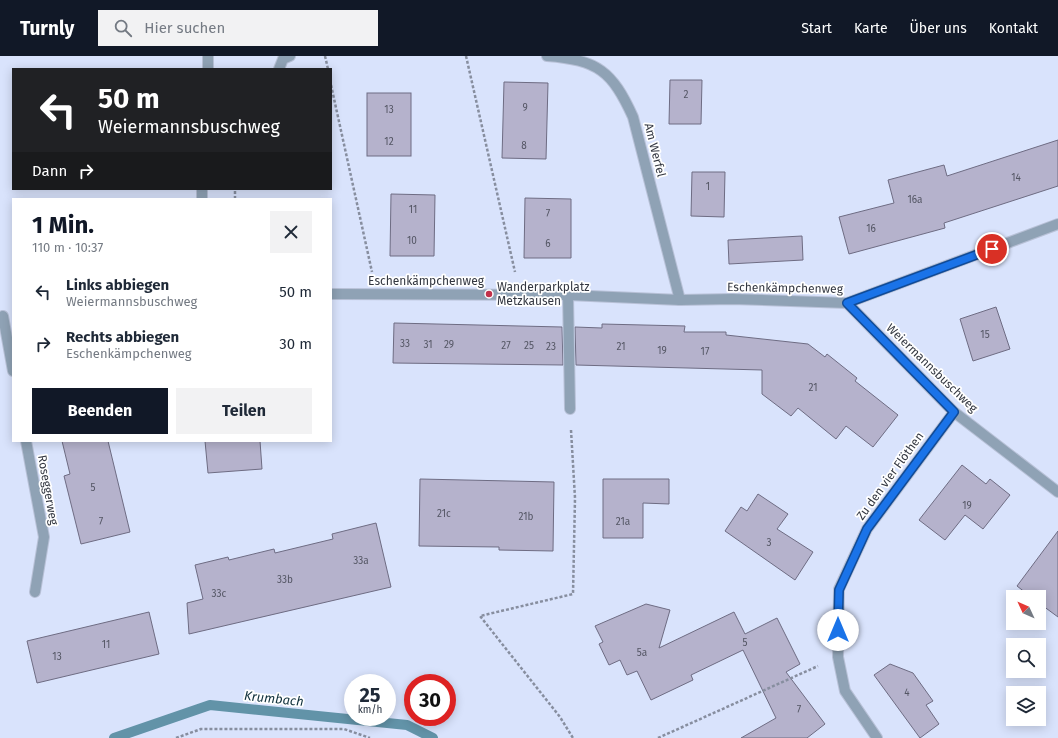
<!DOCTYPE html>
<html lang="de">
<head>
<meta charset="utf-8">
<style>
	body { margin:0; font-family:"Fira Sans",sans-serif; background:#f2f2f3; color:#1f2937; height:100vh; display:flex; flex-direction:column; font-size:15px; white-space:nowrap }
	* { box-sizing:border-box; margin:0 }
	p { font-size:13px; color:#747a83 }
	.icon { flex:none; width:22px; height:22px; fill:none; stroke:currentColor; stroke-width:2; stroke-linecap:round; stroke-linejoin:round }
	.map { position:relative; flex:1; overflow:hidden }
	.details { position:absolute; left:12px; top:142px; width:320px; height:244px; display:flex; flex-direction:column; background:#fff; border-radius:0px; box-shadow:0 2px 10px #0003 }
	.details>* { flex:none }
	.hud { position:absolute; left:12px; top:12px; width:320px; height:122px; border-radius:0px; box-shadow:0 2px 10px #0003; background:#202124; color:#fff; overflow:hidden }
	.needle { width:26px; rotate:314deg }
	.controls { position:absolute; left:1006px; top:534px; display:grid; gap:8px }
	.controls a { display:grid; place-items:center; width:40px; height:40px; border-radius:0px; background:#fff; box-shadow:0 2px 10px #0003; font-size:20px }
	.speed { position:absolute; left:344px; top:618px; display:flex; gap:8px; font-size:20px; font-weight:700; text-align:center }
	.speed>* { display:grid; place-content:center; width:52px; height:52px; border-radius:50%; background:#fff; box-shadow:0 2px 10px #0003; line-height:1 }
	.speed small { font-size:10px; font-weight:400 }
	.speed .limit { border:6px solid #d22; background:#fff; color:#111 }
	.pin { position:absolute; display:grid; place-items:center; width:34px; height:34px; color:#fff; margin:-17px; border:2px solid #fff; border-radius:50%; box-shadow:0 1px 4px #0007 }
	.me { position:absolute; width:44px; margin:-22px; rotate:0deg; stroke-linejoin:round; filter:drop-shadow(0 0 3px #0008) }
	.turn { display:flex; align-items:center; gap:14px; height:84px; padding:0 20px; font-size:18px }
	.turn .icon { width:52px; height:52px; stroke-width:2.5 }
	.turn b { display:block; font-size:28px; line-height:34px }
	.then { display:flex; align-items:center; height:38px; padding:0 20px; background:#0003; gap:8px; font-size:15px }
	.round { display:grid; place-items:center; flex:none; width:42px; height:42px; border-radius:0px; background:#f2f2f3 }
	.summary { display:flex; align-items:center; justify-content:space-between; height:68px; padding:0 20px }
	h1 { font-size:24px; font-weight:700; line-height:30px; color:#111827 }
	.primary-button { display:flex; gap:8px; margin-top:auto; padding:8px 20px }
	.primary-button a { flex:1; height:46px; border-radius:0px; background:#111827; color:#fff; font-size:16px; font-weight:700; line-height:46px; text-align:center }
	.primary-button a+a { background:#f2f2f3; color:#1f2937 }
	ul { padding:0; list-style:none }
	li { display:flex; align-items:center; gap:12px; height:52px; padding:0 20px }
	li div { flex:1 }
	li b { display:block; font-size:15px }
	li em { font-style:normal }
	header { display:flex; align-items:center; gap:24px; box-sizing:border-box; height:56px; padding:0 20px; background:#111827; color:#fff }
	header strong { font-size:19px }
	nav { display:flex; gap:22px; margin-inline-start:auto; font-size:14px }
	.search { width:280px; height:36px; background:#f2f2f3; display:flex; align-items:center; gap:10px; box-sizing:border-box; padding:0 14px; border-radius:0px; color:#747a83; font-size:15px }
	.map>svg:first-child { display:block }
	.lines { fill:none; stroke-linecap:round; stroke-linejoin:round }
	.stream { stroke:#6293a8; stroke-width:10 }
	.building { fill:#b5b2cc; stroke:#6e6c83 }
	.minor-casing { stroke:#b8c1d7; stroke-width:12 }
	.path { stroke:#878e9f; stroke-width:2.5; stroke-dasharray:3 2; stroke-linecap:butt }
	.minor { stroke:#8fa2b5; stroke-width:10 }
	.route-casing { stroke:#114b97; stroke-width:10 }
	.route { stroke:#1a73e8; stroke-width:7 }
	.poi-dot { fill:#c1304a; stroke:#fff; stroke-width:1.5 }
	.labels { text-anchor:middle; stroke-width:3.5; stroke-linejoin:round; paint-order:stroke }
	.number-label { font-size:10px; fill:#545664 }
	.street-label { font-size:12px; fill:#333741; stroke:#fff }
	.poi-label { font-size:12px; fill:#333741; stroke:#fff; text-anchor:start }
	.water-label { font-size:13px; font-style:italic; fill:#0f303c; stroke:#fff }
</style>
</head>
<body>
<header>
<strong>Turnly</strong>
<div class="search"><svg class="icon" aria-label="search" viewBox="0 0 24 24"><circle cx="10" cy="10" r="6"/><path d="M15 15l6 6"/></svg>Hier suchen</div>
<nav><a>Start</a><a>Karte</a><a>Über uns</a><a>Kontakt</a></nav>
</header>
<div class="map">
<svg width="1058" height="682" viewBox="0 0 1058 682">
	<rect width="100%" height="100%" fill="#d9e3fc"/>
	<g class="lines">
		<path class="stream" d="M114,682L210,649L407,669L433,682"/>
	</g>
	<g class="building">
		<path d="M670,24H702L701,68H669Z"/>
		<path d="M504,26L548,27L546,103L502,102Z"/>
		<rect x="367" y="37" width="44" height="63"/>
		<path d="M1058,84V130L944,167L945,172L849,198L839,161L894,147L888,124L944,109L947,120Z"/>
		<path d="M692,116H725L724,161L691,160Z"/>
		<path d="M391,138L435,139L434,200H390Z"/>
		<path d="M525,142L571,143V202H524Z"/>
		<path d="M802,180L803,204L729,208L728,184Z"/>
		<path d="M996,251L1010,293L973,305L960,263Z"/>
		<path d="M394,267L562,271L563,309L393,307Z"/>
		<path d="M602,268L685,270L684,276H726V279L808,288L825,301L827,298L857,322L855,325L898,359L873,391L846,370L836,383L798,352L791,360L762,338V314L576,309L575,271L602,272Z"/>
		<path d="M62,385H108L130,476L81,488L64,420L70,418Z"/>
		<path d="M205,385H260L262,413L208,417Z"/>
		<path d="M962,409L986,428L990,423L1010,439L983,473L965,459L945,484L919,464Z"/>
		<path d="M420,423L554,426L553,495L499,494V491L419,490Z"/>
		<path d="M603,423H669V448L643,447V482H603Z"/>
		<path d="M758,438L788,458L777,473L813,496L795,524L725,475L741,451L747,455Z"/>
		<path d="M376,467L391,531L189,578L187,547L203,543L195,509L228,501L229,504L274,493L275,497L333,483L332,478Z"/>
		<path d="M1058,475V561L1039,547V541H1031L1017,530Z"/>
		<path d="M646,548L670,554L659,592L734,556L745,578L777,562L800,608L786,616L825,668L807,682H741L776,662L743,594L691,619L693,624L651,644L637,615L627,619L620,604L609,609L599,588L603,586L595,570Z"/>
		<path d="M149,556L159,598L37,627L27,585Z"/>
		<path d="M890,608L913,617L933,645L926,649L939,668L920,682L874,619Z"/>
	</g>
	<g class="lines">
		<g class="minor-casing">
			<g id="minor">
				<path d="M547,0C598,4 612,15 633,61L680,244"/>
				<path d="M208,13V0"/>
				<path d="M279,13L283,3L290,0"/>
				<path d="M202,143V133"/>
				<path d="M331,238L568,239L680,244L732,243L847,247L1058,168"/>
				<path d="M568,239L570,353"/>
				<path d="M847,247L954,356L1058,436"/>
				<path d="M3,260L13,315"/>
				<path d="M26,385L44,481L35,536"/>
				<path d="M877,682L845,635L838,601L839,533L867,473L954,356"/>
			</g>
		</g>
		<g class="path">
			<path d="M325,0L328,13"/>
			<path d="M466,0L515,216"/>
			<path d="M331,29L372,216"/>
			<path d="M235,143V133"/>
			<path d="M571,374L575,442L573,538L480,560L560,661L573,682"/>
			<path d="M176,682L201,673H344L370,682"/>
			<path d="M658,682L818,610"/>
		</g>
		<use href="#minor" class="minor"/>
	</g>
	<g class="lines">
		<g class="route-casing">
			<path id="route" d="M838,574L839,534L867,473L954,356L847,247L992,193"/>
		</g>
		<use href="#route" class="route"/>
	</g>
	<circle class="poi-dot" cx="489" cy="238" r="4"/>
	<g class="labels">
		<g class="number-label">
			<text x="686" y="42">2</text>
			<text x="525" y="55">9</text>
			<text x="389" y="57">13</text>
			<text x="389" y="89">12</text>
			<text x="524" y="93">8</text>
			<text x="1016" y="125">14</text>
			<text x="708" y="134">1</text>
			<text x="915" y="147">16a</text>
			<text x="413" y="157">11</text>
			<text x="548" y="161">7</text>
			<text x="871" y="176">16</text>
			<text x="412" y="188">10</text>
			<text x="548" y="191">6</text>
			<text x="985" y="282">15</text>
			<text x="405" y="291">33</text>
			<text x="428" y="292">31</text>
			<text x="449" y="292">29</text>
			<text x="506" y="293">27</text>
			<text x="529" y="293">25</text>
			<text x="551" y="294">23</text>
			<text x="621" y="294">21</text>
			<text x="662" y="298">19</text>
			<text x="705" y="299">17</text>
			<text x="813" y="335">21</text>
			<text x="93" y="435">5</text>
			<text x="967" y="453">19</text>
			<text x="444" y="461">21c</text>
			<text x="526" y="464">21b</text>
			<text x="101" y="469">7</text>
			<text x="623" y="469">21a</text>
			<text x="769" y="490">3</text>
			<text x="361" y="508">33a</text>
			<text x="285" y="527">33b</text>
			<text x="219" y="541">33c</text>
			<text x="745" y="590">5</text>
			<text x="106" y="592">11</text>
			<text x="642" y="600">5a</text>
			<text x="57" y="604">13</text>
			<text x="907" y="640">4</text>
			<text x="799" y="657">7</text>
		</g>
		<g class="street-label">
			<text transform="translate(655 94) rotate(76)" y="4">Am Werfel</text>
			<text x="426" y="229">Eschenkämpchenweg</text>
			<text transform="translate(785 232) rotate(1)" y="4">Eschenkämpchenweg</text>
			<text transform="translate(932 312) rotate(44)" y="4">Weiermannsbuschweg</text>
			<text transform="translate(890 420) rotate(-54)" y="4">Zu den vier Flöthen</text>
			<text transform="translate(48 434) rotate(80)" y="4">Roseggerweg</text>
		</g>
		<g class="poi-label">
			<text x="497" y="235">Wanderparkplatz<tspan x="497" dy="14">Metzkausen</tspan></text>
		</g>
		<g class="water-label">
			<text transform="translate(274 642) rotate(6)" y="5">Krumbach</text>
		</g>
	</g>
</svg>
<div class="controls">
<a><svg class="needle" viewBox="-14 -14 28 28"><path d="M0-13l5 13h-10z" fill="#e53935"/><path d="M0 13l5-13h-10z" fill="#747a83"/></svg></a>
<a><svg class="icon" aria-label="search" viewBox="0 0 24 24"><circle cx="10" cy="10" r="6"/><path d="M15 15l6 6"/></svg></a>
<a><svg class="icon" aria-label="layers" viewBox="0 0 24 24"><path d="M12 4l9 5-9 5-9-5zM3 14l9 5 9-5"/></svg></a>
</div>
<div class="speed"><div>25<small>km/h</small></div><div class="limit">30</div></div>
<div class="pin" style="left:992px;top:193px;background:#d93025"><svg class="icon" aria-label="arrive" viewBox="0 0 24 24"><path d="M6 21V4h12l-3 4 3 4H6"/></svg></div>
<svg class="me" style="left:838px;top:574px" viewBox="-20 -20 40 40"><circle r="19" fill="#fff"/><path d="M0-13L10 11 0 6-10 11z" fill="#1a73e8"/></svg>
<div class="hud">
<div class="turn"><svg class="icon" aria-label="left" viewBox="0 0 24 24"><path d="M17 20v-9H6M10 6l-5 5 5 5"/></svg><div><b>50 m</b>Weiermannsbuschweg</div></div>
<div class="then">Dann<svg class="icon" aria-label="right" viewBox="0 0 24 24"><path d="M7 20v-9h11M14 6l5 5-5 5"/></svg></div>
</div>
<section class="details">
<div class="summary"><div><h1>1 Min.</h1><p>110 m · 10:37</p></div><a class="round"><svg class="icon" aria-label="close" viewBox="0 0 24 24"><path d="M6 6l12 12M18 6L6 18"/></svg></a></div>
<ul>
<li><svg class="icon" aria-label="left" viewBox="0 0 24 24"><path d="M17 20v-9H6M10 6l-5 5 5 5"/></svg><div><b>Links abbiegen</b><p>Weiermannsbuschweg</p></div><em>50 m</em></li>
<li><svg class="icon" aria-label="right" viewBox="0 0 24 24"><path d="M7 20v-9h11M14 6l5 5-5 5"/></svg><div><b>Rechts abbiegen</b><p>Eschenkämpchenweg</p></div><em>30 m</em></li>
</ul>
<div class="primary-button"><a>Beenden</a><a>Teilen</a></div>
</section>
</div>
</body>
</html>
